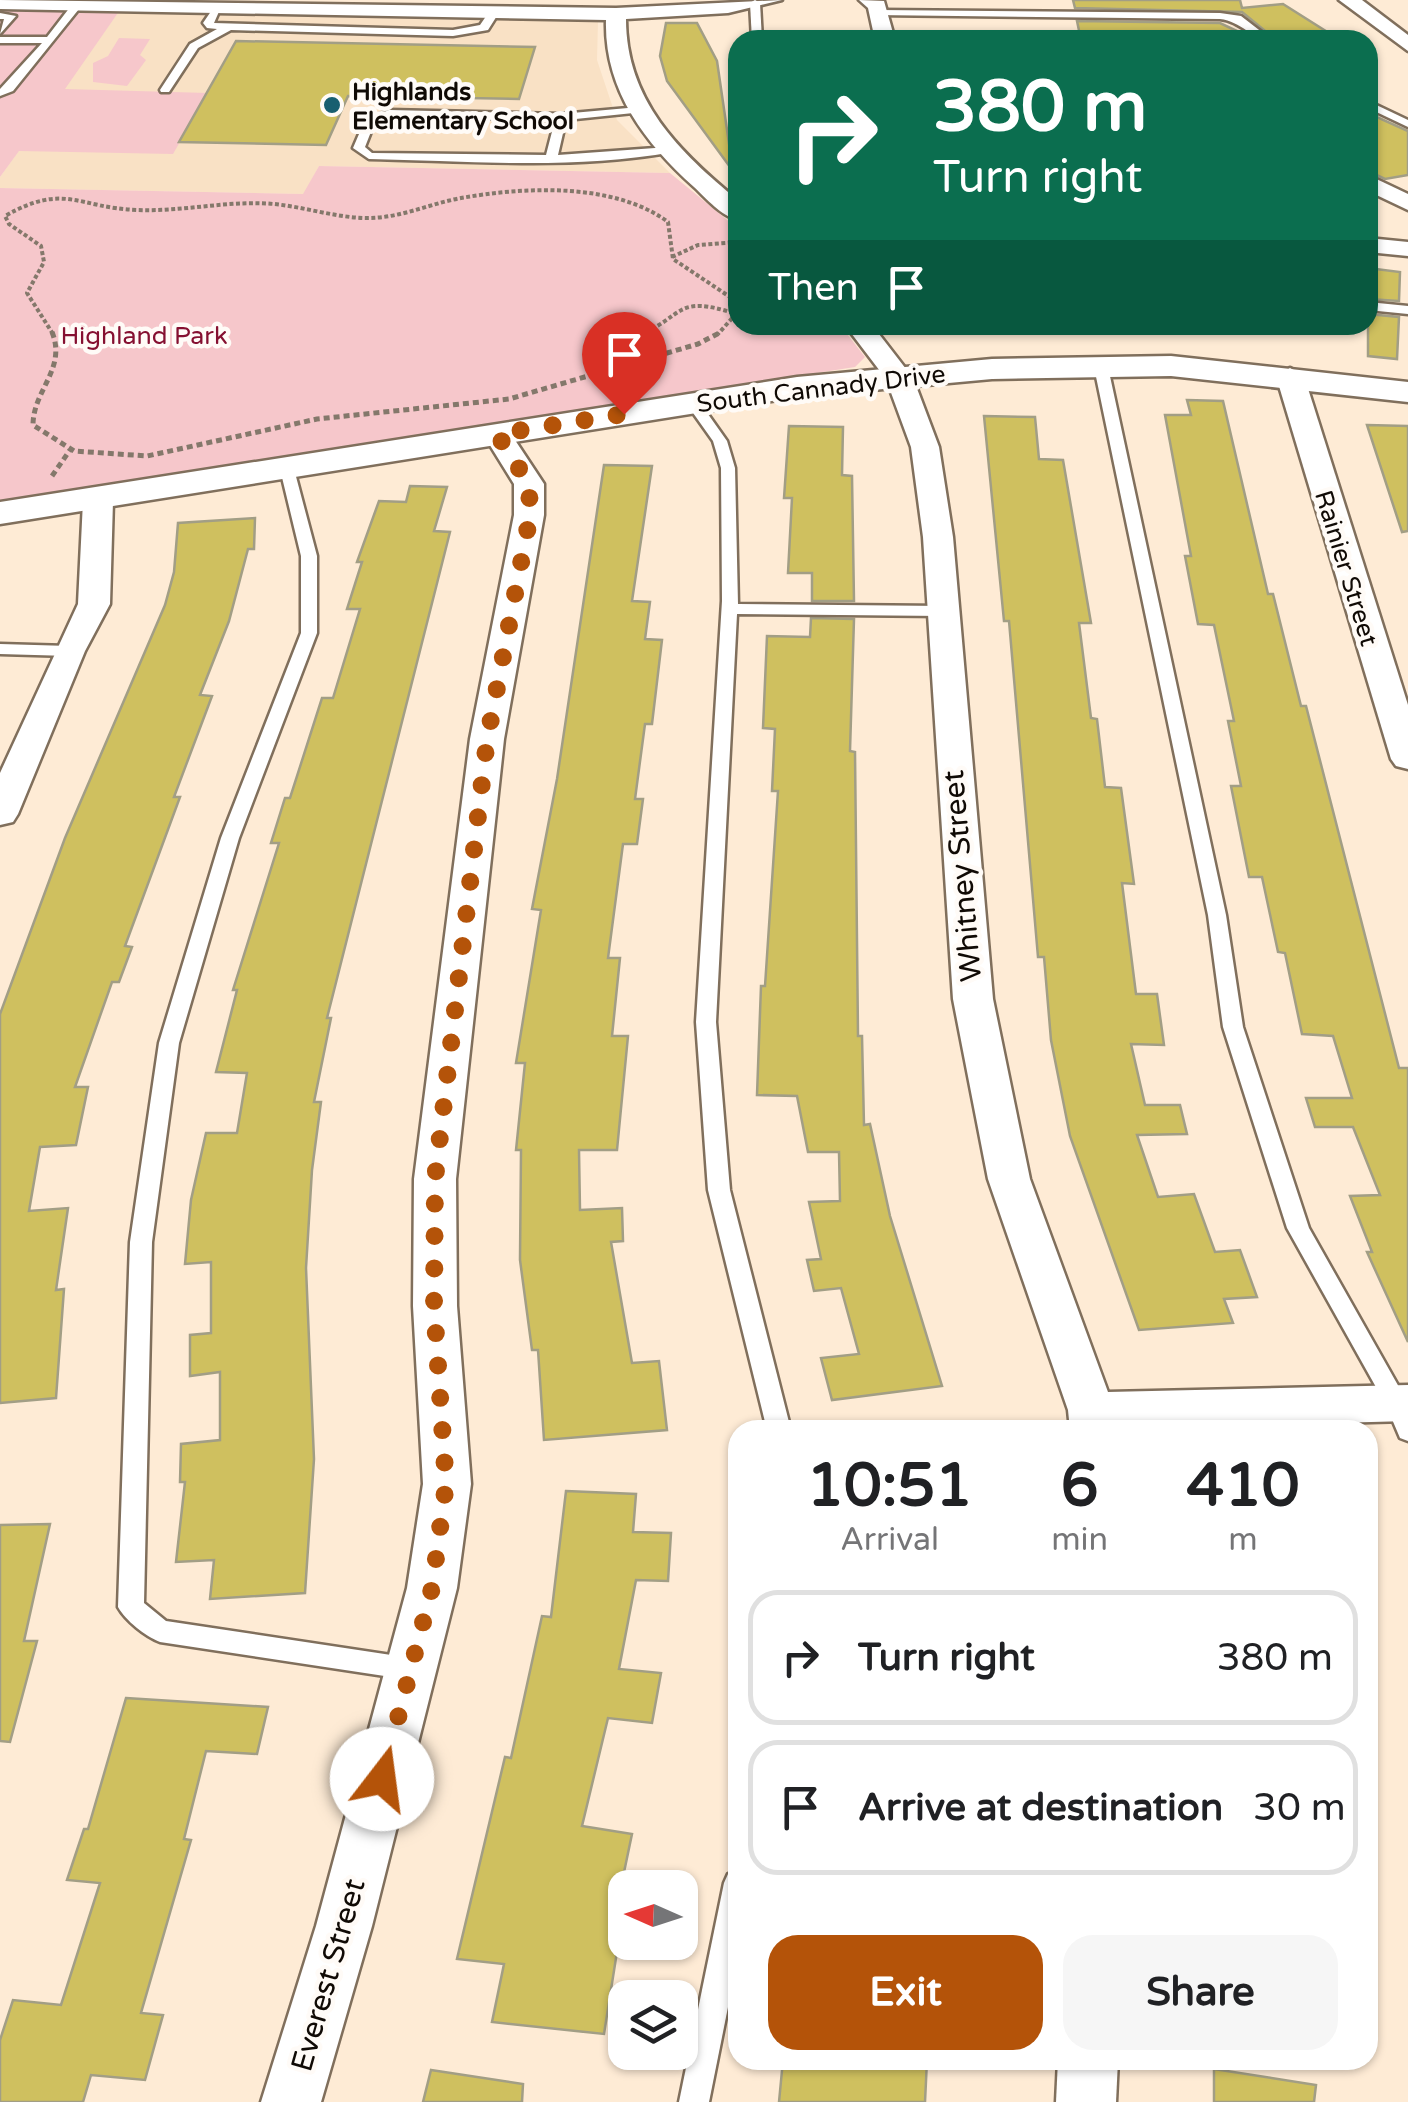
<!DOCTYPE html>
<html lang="en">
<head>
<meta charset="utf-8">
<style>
	body { margin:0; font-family:"Varela Round",sans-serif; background:#f6f6f6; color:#202124; height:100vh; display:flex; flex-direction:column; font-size:38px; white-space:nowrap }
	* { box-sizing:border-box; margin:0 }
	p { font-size:32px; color:#757577 }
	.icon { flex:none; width:55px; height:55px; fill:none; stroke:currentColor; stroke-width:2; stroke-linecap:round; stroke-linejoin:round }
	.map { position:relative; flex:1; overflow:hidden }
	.side { position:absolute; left:728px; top:1420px; width:650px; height:650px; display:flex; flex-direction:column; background:#fff; border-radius:30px; box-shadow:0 2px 8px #0004 }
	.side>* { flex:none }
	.hud { position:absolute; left:728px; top:30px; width:650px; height:305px; border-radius:30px; box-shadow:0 2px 8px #0004; background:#0b6e4f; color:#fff; overflow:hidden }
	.needle { width:65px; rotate:273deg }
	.fabs { position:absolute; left:608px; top:1870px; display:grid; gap:20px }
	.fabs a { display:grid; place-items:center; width:90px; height:90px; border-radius:20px; background:#fff; box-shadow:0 2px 8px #0004; font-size:50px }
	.pin { position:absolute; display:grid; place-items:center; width:85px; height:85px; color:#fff; margin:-102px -42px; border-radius:50% 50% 50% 0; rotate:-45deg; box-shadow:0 0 10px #0007 }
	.pin .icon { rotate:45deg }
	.me { position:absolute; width:110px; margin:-55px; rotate:15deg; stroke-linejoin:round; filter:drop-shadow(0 0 8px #0008) }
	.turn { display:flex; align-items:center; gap:35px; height:210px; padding:0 40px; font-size:45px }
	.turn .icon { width:130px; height:130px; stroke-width:2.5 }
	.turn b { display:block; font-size:70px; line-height:85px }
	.then { display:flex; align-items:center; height:95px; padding:0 40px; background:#0003; gap:20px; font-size:38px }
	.eta { display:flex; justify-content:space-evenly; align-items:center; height:170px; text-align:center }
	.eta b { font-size:60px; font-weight:800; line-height:70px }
	.primary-button { display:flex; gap:20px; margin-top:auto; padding:20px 40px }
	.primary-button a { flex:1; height:115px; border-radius:30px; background:#b45309; color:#fff; font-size:40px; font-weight:800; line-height:115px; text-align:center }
	.primary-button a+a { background:#f6f6f6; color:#202124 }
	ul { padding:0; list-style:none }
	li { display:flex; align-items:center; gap:30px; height:135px; margin:0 20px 15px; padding:0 20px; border:5px solid #e0e0e0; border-radius:30px }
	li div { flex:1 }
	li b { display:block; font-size:38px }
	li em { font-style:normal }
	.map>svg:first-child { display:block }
	.built { fill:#f9e1c5 }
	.green { fill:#f6c7cb }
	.building { fill:#cfc05f; stroke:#a29e85; stroke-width:2.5 }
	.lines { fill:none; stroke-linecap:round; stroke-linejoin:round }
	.service-casing { stroke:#806f5c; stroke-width:5 }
	.minor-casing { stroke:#806f5c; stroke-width:5 }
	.tertiary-casing { stroke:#806f5c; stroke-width:5 }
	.path-far1 { stroke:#84786b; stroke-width:4; stroke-dasharray:4 2.5; stroke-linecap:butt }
	.path { stroke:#84786b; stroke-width:5; stroke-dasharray:6 4; stroke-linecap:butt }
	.service { fill:#fff; fill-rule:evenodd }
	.minor { fill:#fff; fill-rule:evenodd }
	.tertiary { fill:#fff; fill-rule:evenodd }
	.route { stroke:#b45309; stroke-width:18; stroke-dasharray:0 32.4 }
	.poi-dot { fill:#185f70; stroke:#fffbf7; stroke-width:4 }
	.labels { text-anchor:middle; stroke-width:9; stroke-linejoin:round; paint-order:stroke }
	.far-poi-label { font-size:25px; font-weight:bold; fill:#100a05; stroke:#fffbf7; text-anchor:start }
	.far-park-label { font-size:25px; fill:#851031; stroke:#fffbf7 }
	.far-street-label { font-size:25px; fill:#100a05; stroke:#fffbf7 }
	.street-label { font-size:30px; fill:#100a05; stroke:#fffbf7 }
</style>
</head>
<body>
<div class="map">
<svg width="1408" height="2102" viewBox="0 0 1408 2102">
	<rect width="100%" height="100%" fill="#feebd5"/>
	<path class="built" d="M120,10L598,21L597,60L617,120L670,173L319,166L304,194L0,188V177Z"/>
	<g class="green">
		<path d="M0,9L120,10L65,89L208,93L173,154L19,151L0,177Z"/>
		<path d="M119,38L150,39L140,55L146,60L127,86L93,82V63L108,56Z"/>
		<path d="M319,166L670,173L737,228L738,325H840L865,357L855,367L0,501V188L303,194Z"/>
	</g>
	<g class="building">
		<path d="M1073,0H1240L1242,8L1283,4L1340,40H1276L1242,12L1075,8Z"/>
		<path d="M1077,21L1220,23L1256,40H1081Z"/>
		<path d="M666,23H697L717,61L733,171L667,81L660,56Z"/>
		<path d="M236,41L535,47L519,99L348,96L326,145L179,142Z"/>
		<path d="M1368,113L1408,131V175L1385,179L1368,171Z"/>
		<path d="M1368,268L1400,272L1399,301L1368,299Z"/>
		<path d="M1368,314L1399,317L1397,359L1368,356Z"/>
		<path d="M1187,400L1223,401L1268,594H1273L1301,706H1306L1399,1068H1408V1342L1367,1252H1372L1350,1196L1380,1195L1353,1127H1315L1306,1098H1352L1333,1036L1302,1034L1285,953L1278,952L1262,877H1249L1231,786H1241L1228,721H1234L1214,625L1198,624L1185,556H1191L1165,415H1191Z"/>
		<path d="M984,416L1035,417L1039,459L1063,460L1091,623H1079L1091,718L1097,719L1105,787L1121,788L1134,884L1122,883L1136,994H1157L1164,1045L1131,1044L1145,1105H1180L1187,1134L1137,1135L1158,1197L1194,1194L1215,1252L1240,1250L1257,1297L1224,1299L1233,1323L1139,1330L1070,1136L1051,1040L1044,957H1038L1009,621H1004Z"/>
		<path d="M1367,425L1408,426V531L1402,532Z"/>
		<path d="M789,426L843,427L842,475L852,476L854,601H812V573H788L792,498H784Z"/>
		<path d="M604,465L652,466L632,601L650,602L645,639L662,640L652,724H645L635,799H643L637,844H623L608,958H620L612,1036H628L617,1150H579L580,1210L622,1208L623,1241L611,1242L632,1363L659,1361L667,1430L544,1440L538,1350H532L520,1260L521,1150H516L525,1063H516L541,910L532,909L557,779Z"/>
		<path d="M410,486L447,487L434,531L450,532L327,1018H331L314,1102H321L312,1170L306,1268L314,1459L305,1593L210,1599L214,1560L176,1562L185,1482H180L181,1444L220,1440V1372L190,1376V1335L211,1333V1262L185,1264L191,1200L206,1133H237L247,1073L216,1072L237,990H233L279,843H271L285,798H290L322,698H333L360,609H347L362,562H357L379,501L406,502Z"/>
		<path d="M255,518L254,549H248L229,621L200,695L212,696L174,797H180L125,946L132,947L119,982H112L75,1087H88L76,1145L40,1147L29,1211L68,1208L56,1290L64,1289L56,1398L0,1403V1014L65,838L165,605L174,572L178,523Z"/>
		<path d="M811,618L854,619L850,751L855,752L858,1036H862L864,1125L870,1124L890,1216L942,1386L832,1400L821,1358L859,1354L841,1288L814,1291L807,1260L821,1259L809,1202L840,1201L839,1152H808L797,1096L757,1095L761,986H765L778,791H772L775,729L763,728L767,636L810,637Z"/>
		<path d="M566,1491L636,1494L633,1532L671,1533L668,1581L636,1580L619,1669L661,1673L652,1723L608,1718L582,1826L632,1834L614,1920H622L604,2034L492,2022L504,1964L457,1959L505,1757L511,1758L542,1616L551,1617Z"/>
		<path d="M50,1524L24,1641H37L10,1742L0,1741V1525Z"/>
		<path d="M126,1698L268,1707L257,1754L206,1751L184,1839L191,1840L141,2013L163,2015L145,2080L91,2075L83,2102H0V2040L13,2000L61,2005L100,1883L67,1880L84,1829H88Z"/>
		<path d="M783,2060H927L925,2102H779Z"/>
		<path d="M1214,2069L1316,2085L1314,2102H1214Z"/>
		<path d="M431,2070L523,2084L522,2102H423Z"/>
	</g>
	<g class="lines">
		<g class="service-casing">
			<g id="service">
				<path d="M755,0L760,3L762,40H752L750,3Z"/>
				<path d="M74,2L83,4L13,91L0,96V89L42,43H0V37H47Z"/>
				<path d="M216,4L221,7L214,23L453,30L480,25L491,9L500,11L488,30L453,36L231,30L198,48L169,92H161L160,90L190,44L217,29L207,28L203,23Z"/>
				<path d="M879,10L1220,13L1241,16L1272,40C1252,40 1241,21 1220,19L875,15Z"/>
				<path d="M0,13L16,16L0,34L4,19H0Z"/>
				<path d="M1368,101L1408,120V127L1368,108Z"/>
				<path d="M639,107L645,110L643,112L566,120L558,155L669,147L675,150L673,152C574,170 470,161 369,159L353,148L365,120L389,110L561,114ZM391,116L555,120L546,155L372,153L365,147L374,124Z"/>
				<path d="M1368,302L1408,306V314L1368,310Z"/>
				<path d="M1101,363L1108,367L1226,915L1243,1027L1309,1228L1408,1403V1441L1400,1438L1386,1405L1287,1228L1223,1027L1208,915L1094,367Z"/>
				<path d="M693,399L698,400L727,441L735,468L738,604L943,606L951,611L943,616L737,614L716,1022L730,1190L791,1430H767L708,1190L696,1022L722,601L721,468L713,441L686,403Z"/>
				<path d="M287,465L294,469L317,556V633L239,838L179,1043L152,1242L144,1603L166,1621L411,1658L420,1661L424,1669L420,1677L411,1680L160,1642C145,1636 126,1621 118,1607L130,1242L159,1043L221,838L301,633V556L280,469Z"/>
				<path d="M0,644L69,646L77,651L69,656L0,654Z"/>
				<path d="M738,1870V1957L709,2102H679L724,1883L728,1874Z"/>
			</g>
		</g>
		<g class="minor-casing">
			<g id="minor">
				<path d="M0,0L616,8L782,0L728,13L626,19C626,100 679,152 738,200V220C721,216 707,199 694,187C644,142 604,89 606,20L0,9Z"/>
				<path d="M859,0L884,1L895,40H875L868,8Z"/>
				<path d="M1339,0H1362L1408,35V51Z"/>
				<path d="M1368,175L1408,194V210L1368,191Z"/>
				<path d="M1368,238L1408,242V256L1368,252Z"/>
				<path d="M845,325H872L913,378L939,447L953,537L993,999L1030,1179L1108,1392L1408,1385V1421L1070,1430L1068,1410L988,1179L953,999L923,537L911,447L886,379Z"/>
				<path d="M1290,368L1304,376L1408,705V769L1396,766L1391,759L1276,376Z"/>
				<path d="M497,426L507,428L544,484V515L504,739L456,1179L457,1306L471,1484L457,1588L372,1926L321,2102H261L316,1926L407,1588L423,1484L413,1306L414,1179L470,739L514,515V484L483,434Z"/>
				<path d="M98,492L113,501L110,604L85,651L18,814L13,822L0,825V773L78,604L83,501Z"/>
				<path d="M1058,2060H1118L1116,2102H1056Z"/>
			</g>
		</g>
		<g class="tertiary-casing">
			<path id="tertiary" d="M1171,356L1408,382V402L1171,376L992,379L797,397L0,524V502L797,377L992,359Z"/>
		</g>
		<g class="path-far1">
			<path d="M672,257L698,245L738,242"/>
			<path d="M53,334L27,293L44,262L41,246L9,224L5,216C65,182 78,208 137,210C182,212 228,200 274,204C304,207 334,217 364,218C399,219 428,204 461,198C524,187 614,182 668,222L673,259L733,299L735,315L718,334"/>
			<path d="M640,334C684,318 674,293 736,314"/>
		</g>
		<g class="path">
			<path d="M52,332C67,369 33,390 33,425L74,451L147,456L317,419L509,399L698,344L721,332"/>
			<path d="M647,332L621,341L615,354L654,384"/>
			<path d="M52,476L70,450"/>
		</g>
		<use href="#service" class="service"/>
		<use href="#minor" class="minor"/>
		<use href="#tertiary" class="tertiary"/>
	</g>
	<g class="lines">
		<path class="route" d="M382,1779L432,1588L446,1484L434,1306L435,1179L487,740L530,516L529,484L497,434L624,414"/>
	</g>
	<circle class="poi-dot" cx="332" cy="105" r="10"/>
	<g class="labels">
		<g class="far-poi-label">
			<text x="352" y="100">Highlands<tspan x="352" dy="29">Elementary School</tspan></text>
		</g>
		<g class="far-park-label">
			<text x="144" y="344">Highland Park</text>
		</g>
		<g class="far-street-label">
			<text transform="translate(821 388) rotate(-7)" y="9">South Cannady Drive</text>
			<text transform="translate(1347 568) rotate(73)" y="9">Rainier Street</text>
		</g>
		<g class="street-label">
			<text transform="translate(962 876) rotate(-95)" y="10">Whitney Street</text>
			<text transform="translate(328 1975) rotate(-74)" y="10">Everest Street</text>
		</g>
	</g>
</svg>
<div class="fabs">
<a><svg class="needle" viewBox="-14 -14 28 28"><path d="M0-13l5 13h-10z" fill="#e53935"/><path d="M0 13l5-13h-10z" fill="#757577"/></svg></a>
<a><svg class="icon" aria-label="layers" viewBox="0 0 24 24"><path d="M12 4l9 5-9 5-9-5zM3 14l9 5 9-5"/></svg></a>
</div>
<div class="pin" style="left:624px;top:414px;background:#d93025"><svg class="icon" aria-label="arrive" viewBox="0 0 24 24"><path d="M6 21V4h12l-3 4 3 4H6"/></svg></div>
<svg class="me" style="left:382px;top:1779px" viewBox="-20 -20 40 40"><circle r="19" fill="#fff"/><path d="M0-13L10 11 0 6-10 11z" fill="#b45309"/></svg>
<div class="hud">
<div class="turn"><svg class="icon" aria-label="right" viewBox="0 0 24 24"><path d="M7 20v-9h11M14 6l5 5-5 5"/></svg><div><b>380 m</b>Turn right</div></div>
<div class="then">Then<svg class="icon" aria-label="arrive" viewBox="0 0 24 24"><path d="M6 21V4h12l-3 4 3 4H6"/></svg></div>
</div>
<section class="side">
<div class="eta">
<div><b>10:51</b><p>Arrival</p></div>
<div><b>6</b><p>min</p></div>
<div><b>410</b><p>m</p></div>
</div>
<ul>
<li><svg class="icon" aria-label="right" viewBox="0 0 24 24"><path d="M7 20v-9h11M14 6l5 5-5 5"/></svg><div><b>Turn right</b></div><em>380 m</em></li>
<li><svg class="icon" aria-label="arrive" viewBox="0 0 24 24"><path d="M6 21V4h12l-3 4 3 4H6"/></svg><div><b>Arrive at destination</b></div><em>30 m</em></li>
</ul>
<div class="primary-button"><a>Exit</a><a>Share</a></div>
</section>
</div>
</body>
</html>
